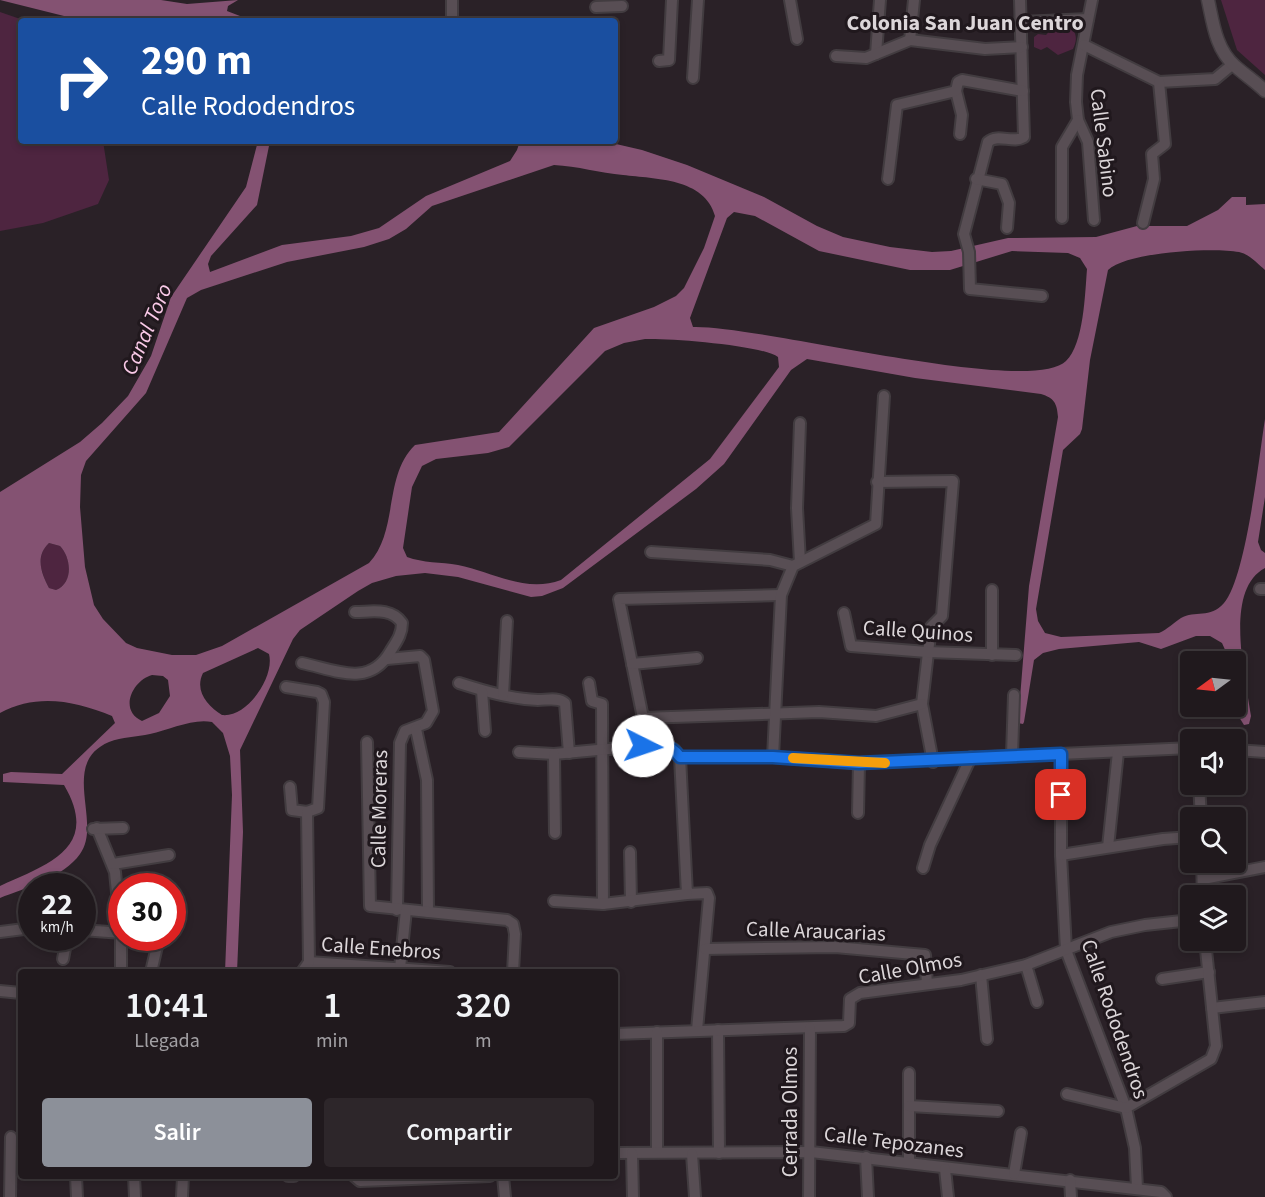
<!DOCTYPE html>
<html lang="es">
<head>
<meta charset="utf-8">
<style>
	body { margin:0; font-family:"Source Sans 3",sans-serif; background:#2d262a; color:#f1f3f6; height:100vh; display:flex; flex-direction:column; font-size:22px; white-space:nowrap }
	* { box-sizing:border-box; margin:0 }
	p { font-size:20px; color:#a2a0a4 }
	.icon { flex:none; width:33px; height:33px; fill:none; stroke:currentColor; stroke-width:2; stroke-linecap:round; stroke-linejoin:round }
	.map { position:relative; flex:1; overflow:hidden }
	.drawer { position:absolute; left:18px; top:969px; width:600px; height:210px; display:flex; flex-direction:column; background:#20191d; border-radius:6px; box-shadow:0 3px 9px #0003,0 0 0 2px #3d383b }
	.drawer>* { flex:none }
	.top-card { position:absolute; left:18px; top:18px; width:600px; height:126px; border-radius:6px; box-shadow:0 3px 9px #0003,0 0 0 2px #3d383b; background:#1a4fa0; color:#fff; overflow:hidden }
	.needle { width:39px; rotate:255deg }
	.buttons { position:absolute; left:1180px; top:651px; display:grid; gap:12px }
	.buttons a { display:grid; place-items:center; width:66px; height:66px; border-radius:6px; background:#20191d; box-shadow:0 3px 9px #0003,0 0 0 2px #3d383b; font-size:30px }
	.speed { position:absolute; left:18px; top:873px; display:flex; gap:12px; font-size:30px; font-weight:700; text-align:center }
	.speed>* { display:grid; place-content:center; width:78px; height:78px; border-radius:50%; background:#20191d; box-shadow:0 3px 9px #0003,0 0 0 2px #3d383b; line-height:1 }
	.speed small { font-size:15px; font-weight:400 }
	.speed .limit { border:9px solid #d22; background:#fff; color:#111 }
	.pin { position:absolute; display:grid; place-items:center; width:51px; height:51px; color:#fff; margin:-26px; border-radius:12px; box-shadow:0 3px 9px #0006 }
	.me { position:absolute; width:66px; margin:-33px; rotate:94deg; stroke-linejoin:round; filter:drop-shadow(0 0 4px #0008) }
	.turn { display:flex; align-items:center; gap:21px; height:126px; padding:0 24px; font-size:27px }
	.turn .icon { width:78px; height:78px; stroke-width:2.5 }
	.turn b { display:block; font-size:42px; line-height:51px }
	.eta { display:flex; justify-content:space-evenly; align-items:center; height:102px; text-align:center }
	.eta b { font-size:36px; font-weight:600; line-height:42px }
	.button { display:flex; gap:12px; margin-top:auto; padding:12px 24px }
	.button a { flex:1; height:69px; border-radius:6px; background:#8c9099; color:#fff; font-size:24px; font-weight:600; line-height:69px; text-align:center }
	.button a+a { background:#2d262a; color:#f1f3f6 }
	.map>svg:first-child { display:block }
	.green { fill:#4e2540 }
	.water { fill:#845272; fill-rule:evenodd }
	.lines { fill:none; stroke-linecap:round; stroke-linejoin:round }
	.minor-casing { stroke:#423c40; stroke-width:14 }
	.tertiary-casing { stroke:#423c40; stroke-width:15 }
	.minor { stroke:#584e54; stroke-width:10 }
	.tertiary { stroke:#584e54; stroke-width:12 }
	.route-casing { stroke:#114b97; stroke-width:15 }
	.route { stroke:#1a73e8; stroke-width:10 }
	.slow { stroke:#f59e0b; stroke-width:10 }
	.labels { text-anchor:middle; stroke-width:6; stroke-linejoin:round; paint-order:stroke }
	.street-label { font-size:21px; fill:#dcd6d9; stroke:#20181d }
	.neighbourhood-label { font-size:22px; font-weight:bold; fill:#dcd6d9; stroke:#20181d }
	.water-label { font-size:22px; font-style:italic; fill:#f9c9e7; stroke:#20181d }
</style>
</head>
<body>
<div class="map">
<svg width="1265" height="1197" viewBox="0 0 1265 1197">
	<rect width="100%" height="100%" fill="#2a2127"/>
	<g class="green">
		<path d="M1221,0H1265V75L1237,50Z"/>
		<path d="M0,12L26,21H21V141H103L109,180L98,204L43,223L0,231Z"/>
		<path d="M1056,24C1072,24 1081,34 1073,49L1058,55L1047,47L1041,50L1034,47V37L1038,34L1046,35Z"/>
		<path d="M49,543L60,546C71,557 74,583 56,590L49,588C41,573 35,556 49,543Z"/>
	</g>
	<g class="water">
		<path d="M0,0H161L187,4L238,0L228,6L227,11L253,21H84Z"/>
		<path d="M258,141H270L257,205L211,256L208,264L210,272L282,245L351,236L379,228L426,196L510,161L517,150L520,141H603L642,150L687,165L764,197L817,226L843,237L890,247L932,252L951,251L1008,238L1096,237L1137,226H1187L1218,210L1232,197H1246V205L1265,204V270C1257,263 1249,254 1239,252C1212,247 1127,252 1108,270L1090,360L1082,429L1080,434L1063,450L1036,609L1038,621L1045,633L1061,637L1159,633C1168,629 1173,623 1181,618C1195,610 1210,619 1224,603C1246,578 1259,457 1265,419V497L1258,542L1261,550L1265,553V568C1223,590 1246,679 1251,716L1249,724L1244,725L1239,717L1236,699V662L1230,661L1222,643L1210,636H1196L1161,649L1139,642L1059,649L1043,653L1034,660L1024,722L1023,724L1018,723L1029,586L1058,417C1057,403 1054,398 1041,394L915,378L807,359L791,370L724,464L696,489L563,588L542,596L531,597L458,577L425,573L396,576L372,583L358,591L300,630L293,639L240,750L243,832L237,972H225L232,795L230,756L223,733L212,722C193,718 169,730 150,734C137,737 122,737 109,742C59,763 103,823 80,854C64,877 25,888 0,898V886C48,864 101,848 64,785L3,782V774L11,772L62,774L115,723L112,716C75,701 37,693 0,713V492L80,442L102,423L128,396L151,356L171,297L246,187ZM554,165C577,166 600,173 623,175C655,179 705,178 715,216L704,248L684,288L676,296L654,307L594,328L499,432L415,445C383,476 399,531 369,563L222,646L196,655H172L137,648L126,643L103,619L94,605L85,567L80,507L81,475L86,461L146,393L187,298L201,290L287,262L364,247L389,239L406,229L432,206ZM734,212L755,216L819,251L910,270H950L1012,251L1068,253L1080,258L1087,269C1085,293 1084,344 1066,361C1030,397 759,325 693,327L690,318L727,218ZM645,339C668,338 762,345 778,357L779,367L710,459L561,580C525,593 493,572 458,565C441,562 423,563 407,557L403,548L412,487L422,466L436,459L488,453L509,447L605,351L624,343ZM49,543L60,546C71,557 74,583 56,590L49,588C41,573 35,556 49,543ZM258,648L269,654C275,677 247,718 222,715C208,706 194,691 203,673ZM152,675L163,676L168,680L170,696L159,713L142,721C118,710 133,680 152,675Z"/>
	</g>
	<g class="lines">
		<g class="minor-casing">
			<g id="minor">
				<path d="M452,0V21"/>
				<path d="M790,0L797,39"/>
				<path d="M1020,0L1024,137C1013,144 998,133 988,142L964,234L969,252L970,289L1042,296"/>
				<path d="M1092,0L1077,75L1076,102L1078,120L1088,142L1094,220"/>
				<path d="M596,7L622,6"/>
				<path d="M1022,22L1088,19"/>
				<path d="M910,40L914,0"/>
				<path d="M1084,45L1159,82L1215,79L1233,64"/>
				<path d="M876,54L880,0"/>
				<path d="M836,56L866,58L910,40L985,49L1022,47"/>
				<path d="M659,61L669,60L672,0"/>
				<path d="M693,78L698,0"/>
				<path d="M956,91L962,115L960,134"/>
				<path d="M888,179L897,105L956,91L958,82L962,80L1023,91"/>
				<path d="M976,179L1002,184L1009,203L1007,228"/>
				<path d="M1062,218V147L1078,120"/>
				<path d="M1143,223L1154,179L1152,154L1165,144L1159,82"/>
				<path d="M877,482L953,481L942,616L931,627L922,704L933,762"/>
				<path d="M651,552L770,560L793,566"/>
				<path d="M800,562L797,508L800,423"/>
				<path d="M1260,589H1265"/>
				<path d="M992,590V655"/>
				<path d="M781,595L619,599L643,718L819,712L876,716L922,704"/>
				<path d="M844,613L851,646L927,652L1016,655"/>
				<path d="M387,659L420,656L424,660L433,711L426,723L405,731L400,743L397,910"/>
				<path d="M302,663C335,670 369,688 390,652C396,642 402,635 402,623C391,607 371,612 355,612"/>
				<path d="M632,664L697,658"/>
				<path d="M459,683C484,691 511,699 538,700C547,700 558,697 565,703L569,753"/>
				<path d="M589,683L592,701L602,704L603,904"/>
				<path d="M286,687L317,692L321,694L324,702L318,808L307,812L292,810L290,787"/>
				<path d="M482,691L485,731"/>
				<path d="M503,695L507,621"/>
				<path d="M416,729L427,780L428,912"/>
				<path d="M367,742L370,906L507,920L513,924L515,934L513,972"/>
				<path d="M1236,750L1265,752"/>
				<path d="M519,752L554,754L663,744L674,749L680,757H773L859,763L1191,748"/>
				<path d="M554,754L555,833"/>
				<path d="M1012,755L1014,695"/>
				<path d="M1061,755V855L1066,950L1126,1108L1135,1148L1137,1188"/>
				<path d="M680,757L687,894L707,893L709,898L697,1030"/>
				<path d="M773,757L781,595L793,566L876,524L884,396"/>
				<path d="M1199,784L1201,818"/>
				<path d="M858,813L859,763"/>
				<path d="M97,828L115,872L121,933V972"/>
				<path d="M93,829L123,828"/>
				<path d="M1108,847L1118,752"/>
				<path d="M630,852L631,902"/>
				<path d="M1061,855L1163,839L1191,837"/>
				<path d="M1202,862L1203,896"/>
				<path d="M113,864L169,855"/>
				<path d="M923,868L930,845L971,757"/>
				<path d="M1203,879L1265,867"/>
				<path d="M554,901L603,904L687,894"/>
				<path d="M82,930L122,933"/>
				<path d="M0,932L32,928"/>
				<path d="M705,949L835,947L925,955L927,984"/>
				<path d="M63,959L67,938"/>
				<path d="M309,962L450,972"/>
				<path d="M1026,965L1037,1002"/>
				<path d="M400,968L406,910"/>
				<path d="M151,972L158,942L156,938"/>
				<path d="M302,972L309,962L307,812"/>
				<path d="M981,975L987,1039"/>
				<path d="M1162,979L1209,972"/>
				<path d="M0,991L21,993"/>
				<path d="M1212,1008L1265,1002"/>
				<path d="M718,1030L719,1153"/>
				<path d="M615,1034L844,1026L849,1023L850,999L860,993L961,980L1026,965L1111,932L1145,925L1191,920"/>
				<path d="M909,1073V1162"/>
				<path d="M1067,1094L1126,1108L1211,1059L1216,1046L1205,940"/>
				<path d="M909,1106L998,1111"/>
				<path d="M657,1151V1032"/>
				<path d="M615,1153L811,1152L1161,1192L1166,1197"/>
				<path d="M632,1153L633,1197"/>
				<path d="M692,1154L695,1197"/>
				<path d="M866,1157L868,1197"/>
				<path d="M945,1169L948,1197"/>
				<path d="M1014,1174L1021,1133"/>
				<path d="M76,1176L77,1197"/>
				<path d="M134,1176L135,1197"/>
				<path d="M288,1176H294"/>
				<path d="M354,1176L360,1181L490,1176"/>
				<path d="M503,1176L505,1197"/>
				<path d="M1070,1180L1071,1197"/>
				<path d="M10,1197L11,1137"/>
				<path d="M182,1197L183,1176"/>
				<path d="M809,1197L810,1028"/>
			</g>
		</g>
		<g class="tertiary-casing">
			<path id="tertiary" d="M1208,0C1213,23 1216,50 1235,66C1245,75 1256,82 1265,91"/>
		</g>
		<use href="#minor" class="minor"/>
		<use href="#tertiary" class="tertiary"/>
	</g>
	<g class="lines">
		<g class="route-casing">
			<path id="route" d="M643,746C659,744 669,743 680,757H773L859,763L1061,754V795"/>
		</g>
		<use href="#route" class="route"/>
		<path class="slow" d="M793,758L885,763"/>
	</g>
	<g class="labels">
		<g class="street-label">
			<text transform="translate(1104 143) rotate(83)" y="7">Calle Sabino</text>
			<text transform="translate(918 631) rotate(4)" y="7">Calle Quinos</text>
			<text transform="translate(379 809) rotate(-89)" y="7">Calle Moreras</text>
			<text transform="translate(816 931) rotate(2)" y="7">Calle Araucarias</text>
			<text transform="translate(381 948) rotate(4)" y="7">Calle Enebros</text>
			<text transform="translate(910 968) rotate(-10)" y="7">Calle Olmos</text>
			<text transform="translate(1115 1019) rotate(71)" y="7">Calle Rododendros</text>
			<text transform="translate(790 1112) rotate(-90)" y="7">Cerrada Olmos</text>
			<text transform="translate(894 1142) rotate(7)" y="7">Calle Tepozanes</text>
		</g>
		<g class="neighbourhood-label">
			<text x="965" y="30">Colonia San Juan Centro</text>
		</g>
		<g class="water-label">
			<text transform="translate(146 329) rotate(-67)" y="8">Canal Toro</text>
		</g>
	</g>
</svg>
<div class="buttons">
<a><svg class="needle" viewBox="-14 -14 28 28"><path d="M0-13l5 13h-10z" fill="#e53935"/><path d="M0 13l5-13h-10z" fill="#a2a0a4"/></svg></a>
<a><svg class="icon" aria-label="sound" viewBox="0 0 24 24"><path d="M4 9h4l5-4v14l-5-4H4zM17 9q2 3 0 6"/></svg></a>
<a><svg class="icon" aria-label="search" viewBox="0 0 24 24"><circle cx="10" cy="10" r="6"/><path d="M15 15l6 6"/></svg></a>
<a><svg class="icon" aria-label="layers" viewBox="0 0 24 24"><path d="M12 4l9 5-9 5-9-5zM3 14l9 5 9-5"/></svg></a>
</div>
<div class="speed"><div>22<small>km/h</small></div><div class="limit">30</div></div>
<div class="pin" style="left:1061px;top:795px;background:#d93025"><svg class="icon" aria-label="arrive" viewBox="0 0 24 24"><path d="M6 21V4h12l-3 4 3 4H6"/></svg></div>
<svg class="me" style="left:643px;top:746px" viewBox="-20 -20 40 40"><circle r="19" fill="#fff"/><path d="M0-13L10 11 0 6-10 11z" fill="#1a73e8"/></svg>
<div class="top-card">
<div class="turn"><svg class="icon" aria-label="right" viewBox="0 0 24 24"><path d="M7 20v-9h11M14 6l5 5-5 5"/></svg><div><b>290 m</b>Calle Rododendros</div></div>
</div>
<section class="drawer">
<div class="eta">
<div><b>10:41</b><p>Llegada</p></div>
<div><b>1</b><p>min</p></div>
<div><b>320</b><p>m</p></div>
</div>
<div class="button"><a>Salir</a><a>Compartir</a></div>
</section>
</div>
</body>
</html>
